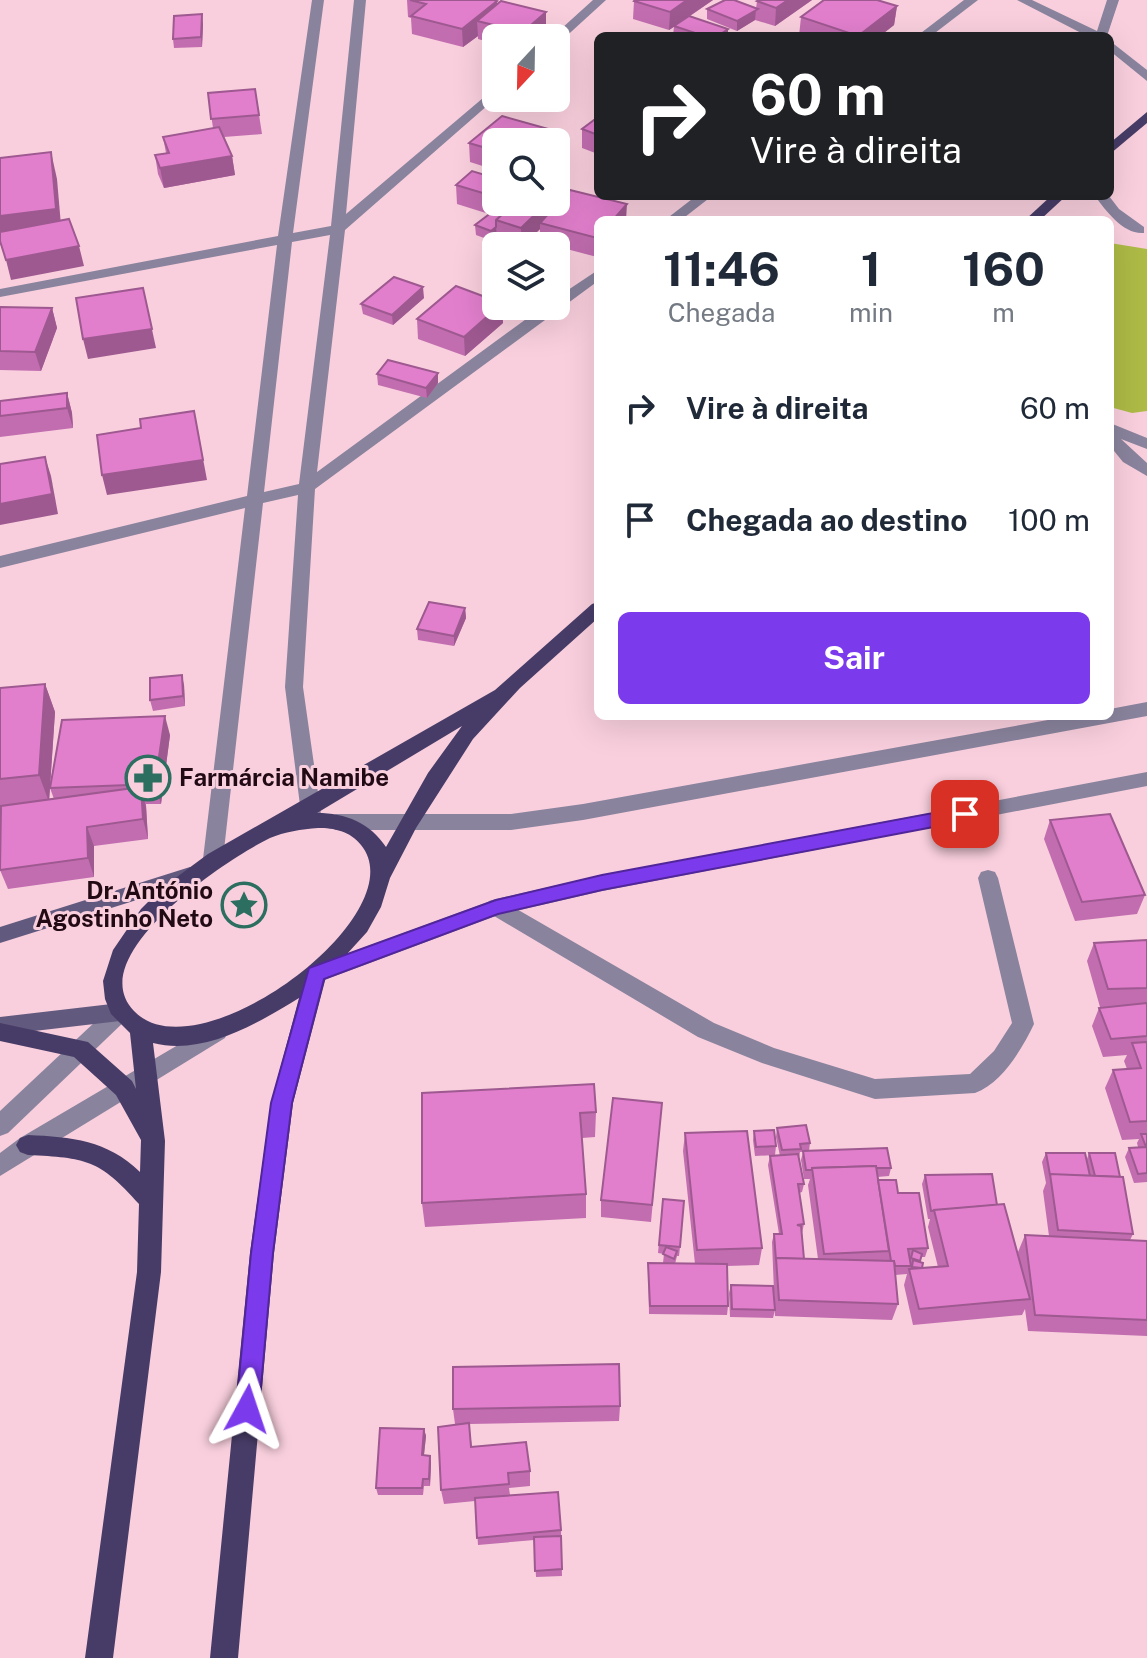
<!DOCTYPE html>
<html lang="pt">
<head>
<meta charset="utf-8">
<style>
	body { margin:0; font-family:"Public Sans",sans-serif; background:#f2f2f3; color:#1f2937; height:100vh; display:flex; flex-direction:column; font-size:30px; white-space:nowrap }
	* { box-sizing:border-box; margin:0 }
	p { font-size:26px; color:#747a83 }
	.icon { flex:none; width:44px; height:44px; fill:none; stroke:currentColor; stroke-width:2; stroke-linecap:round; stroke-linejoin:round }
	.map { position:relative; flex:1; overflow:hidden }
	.side { position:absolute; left:594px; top:216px; width:520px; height:504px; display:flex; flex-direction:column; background:#fff; border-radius:12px; box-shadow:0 8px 32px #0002 }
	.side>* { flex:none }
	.top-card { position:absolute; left:594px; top:32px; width:520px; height:168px; border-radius:12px; box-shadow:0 8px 32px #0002; background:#202124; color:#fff; overflow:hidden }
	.needle { width:52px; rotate:202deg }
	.buttons { position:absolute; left:482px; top:24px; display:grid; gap:16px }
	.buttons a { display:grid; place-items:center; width:88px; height:88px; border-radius:12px; background:#fff; box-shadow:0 8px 32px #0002; font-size:40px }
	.pin { position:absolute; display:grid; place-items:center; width:68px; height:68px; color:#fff; margin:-34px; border-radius:16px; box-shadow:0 4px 12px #0006 }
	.me { position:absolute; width:88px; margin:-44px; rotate:5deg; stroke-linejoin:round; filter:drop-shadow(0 0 6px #0008) }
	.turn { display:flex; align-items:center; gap:28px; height:168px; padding:0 24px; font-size:36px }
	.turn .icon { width:104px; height:104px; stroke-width:2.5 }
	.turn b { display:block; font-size:56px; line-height:68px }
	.eta { display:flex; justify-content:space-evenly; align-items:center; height:136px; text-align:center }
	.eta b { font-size:48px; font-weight:700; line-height:56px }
	.action { display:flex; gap:16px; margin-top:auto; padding:16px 24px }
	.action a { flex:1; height:92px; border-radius:12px; background:#7c3aed; color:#fff; font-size:32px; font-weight:700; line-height:92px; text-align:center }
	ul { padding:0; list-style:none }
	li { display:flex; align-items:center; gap:24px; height:112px; padding:0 24px }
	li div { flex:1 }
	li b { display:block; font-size:30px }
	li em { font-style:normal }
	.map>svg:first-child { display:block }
	.green { fill:#adba45 }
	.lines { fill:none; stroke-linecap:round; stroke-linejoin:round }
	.lane { fill:#89839d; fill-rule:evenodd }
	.street { fill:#89839d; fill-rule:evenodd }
	.secondary { fill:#62597e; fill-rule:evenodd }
	.primary { fill:#473c67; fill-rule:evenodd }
	.wall { fill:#c26db0; fill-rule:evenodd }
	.shaded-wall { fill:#9e5990 }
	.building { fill:#e27fcd; stroke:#9e5990; stroke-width:2 }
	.route { fill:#7c3aed; stroke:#51269a; stroke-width:2 }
	.labels { text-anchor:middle; stroke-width:6; stroke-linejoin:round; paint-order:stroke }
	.poi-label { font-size:24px; font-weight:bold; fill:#220a14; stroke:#f9cfdd; text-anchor:start }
</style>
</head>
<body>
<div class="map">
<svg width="1147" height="1658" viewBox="0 0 1147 1658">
	<rect width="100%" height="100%" fill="#f9cfdd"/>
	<path class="green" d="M1110,243L1147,249V411L1132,413L1110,407Z"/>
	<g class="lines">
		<g class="lane">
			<path d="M1095,196H1109L1119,209L1144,227V233C1124,235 1106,211 1095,196Z"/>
			<path d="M1110,423L1147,438V449L1121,439L1147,463V476L1123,462L1110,446Z"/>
			<path d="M988,870L995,872L998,878L1034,1024C1022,1049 1002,1083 975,1093L875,1099L762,1063L698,1037L489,913L486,907L489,901L496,899L503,901L714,1023L774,1048L875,1079L970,1074L994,1051L1012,1023L978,878L981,872Z"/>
		</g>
		<g class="street">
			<path d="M312,0H324L293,233L331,226L354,0H366L346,214L496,87V98L345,230L317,472L544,306H556V298L598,270V281L315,489L303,687L322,821L319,826H305L302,821L285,687L298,495L263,503L223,859L220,865H206L203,859L245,508L0,568V556L247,496L277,245L0,297V289L278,236ZM330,235L299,484L264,492L292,242Z"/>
			<path d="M593,0H606L560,42L556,43V38H551Z"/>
			<path d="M964,0H978L931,36H917Z"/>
			<path d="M1017,0H1032L1097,31L1107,0H1119L1107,36H1087Z"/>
			<path d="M1110,41L1147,70V81L1110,51Z"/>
			<path d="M696,196H712L681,220H665Z"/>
			<path d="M1147,702V716L583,820L511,830H336L329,827L326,822L329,817L336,814H511L583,804L1070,716H1110V709Z"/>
			<path d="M1147,772V786L602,891L498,915L316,983L308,980L305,974L308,968L496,899L602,875Z"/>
			<path d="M120,1003L128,1006L131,1012L128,1018L8,1133L0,1136V1111L112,1006Z"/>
			<path d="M217,1022L225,1024L228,1031L225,1038L0,1176V1153L20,1138Z"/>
		</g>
		<g class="secondary">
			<path d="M190,867L197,869L200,875L197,881L0,943V927Z"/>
			<path d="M120,1003L128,1006L131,1012L128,1018L120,1021L0,1035V1017Z"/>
		</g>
		<g class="primary">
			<path d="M1147,112V123L1110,154V143Z"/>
			<path d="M1051,196H1066L1040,220H1025Z"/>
			<path d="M598,602V618L520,688L473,739L416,828L390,878L381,907L367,932L326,977L293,1103L274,1253L238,1658H210L250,1253L271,1103L299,998C258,1023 204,1056 153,1043L165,1141L161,1272L113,1658H85L137,1272L139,1204C99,1159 86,1158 28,1155L20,1152L16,1145L20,1138L28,1135C72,1137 107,1140 140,1172L141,1140L116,1095L74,1057L0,1041V1023L88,1042L132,1081L136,1089L130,1033L111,1014L105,999L103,981L113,950L141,909L162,888L208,854L495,690L592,604ZM462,726L428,773L386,847C370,823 346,813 317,813ZM318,828C334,828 350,831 361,845C418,914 197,1078 134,1011C80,955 230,857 270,838C284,832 302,829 318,828Z"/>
		</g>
	</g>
	<g class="wall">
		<path d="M407,0H494L498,4L546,12V30L537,38H496V44L478,39V36L463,47L412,34L411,18L408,17Z"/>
		<path d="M713,0L690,16L728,36H676L673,35L674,27L669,30L633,19L634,1Z"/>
		<path d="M812,0L775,26L755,20L737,31L707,19V9H756L757,1Z"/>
		<path d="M897,6L894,25L880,36H799L801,17Z"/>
		<path d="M203,24L202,47L174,48L173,39Z"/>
		<path d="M255,89L262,134L224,137L232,156L235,175L164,188L158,174L155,155L166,153L163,137L213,128L208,93Z"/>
		<path d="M598,117V154L582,148V129Z"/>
		<path d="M559,132V151L496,142V202H556L568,183V192L627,204L597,257L540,242V229L523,246H518L497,239V237L492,241L476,235L475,225L489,214L457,204L456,185L488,176L495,170L470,162L469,143Z"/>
		<path d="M424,298L393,325L363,314L361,304Z"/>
		<path d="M496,306H502L503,323L465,356L418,339L417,319Z"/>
		<path d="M0,307L52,308L57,328L41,371L0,370Z"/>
		<path d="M377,374L438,383L427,398L378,385Z"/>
		<path d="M67,393L72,413L73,428L0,437V401Z"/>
		<path d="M465,608L466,618L454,646L418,640L417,629Z"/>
		<path d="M45,684L55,712L50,787L170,735L161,804H146L148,839L94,846V877L8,889L0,870L1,808H0V688ZM50,788L54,799L49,800Z"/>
		<path d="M184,685L185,706L153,711L150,700Z"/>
		<path d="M1050,820L1145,895L1137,914L1075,921L1044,839Z"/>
		<path d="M1147,940V1182L1134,1183L1125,1157L1129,1148L1138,1147L1137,1143L1139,1139L1122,1140L1105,1088L1113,1070L1127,1069L1124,1061L1127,1055L1103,1057L1092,1026L1099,1008L1100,1007L1087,961L1094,943Z"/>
		<path d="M422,1093L596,1112L595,1137L582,1138L586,1194V1218L425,1227L422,1203Z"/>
		<path d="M662,1103L651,1222L601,1217V1200Z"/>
		<path d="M777,1128L810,1143L809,1151L891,1168L889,1176L877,1177L878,1180L898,1193L928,1248L925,1257H921L920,1262L922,1268L938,1267L928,1227L930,1219H928L922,1184L925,1175L997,1205L1019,1260L1018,1252L1025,1235L1049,1236L1043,1191L1046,1183L1042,1162L1046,1153L1087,1159L1089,1153L1133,1234L1130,1240L1147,1241V1336L1028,1331L1025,1309L1022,1315L913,1325L904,1285L907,1274L895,1275L898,1304L892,1320L775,1316L772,1242L774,1234H779L768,1165L770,1156H780L776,1137ZM800,1152H803L801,1160L804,1179H810L808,1185L818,1259H804L802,1233L804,1224L799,1193L802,1192L804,1184L799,1158Z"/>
		<path d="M754,1131L776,1146L775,1155L755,1156L753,1140Z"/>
		<path d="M685,1133L762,1248L759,1265L727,1266L728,1306L727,1315L649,1314L648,1263H663L664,1254L658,1253L663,1199L680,1247L679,1256H677L675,1264H695L683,1151Z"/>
		<path d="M731,1285L775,1310L773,1318L730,1317L729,1293Z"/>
		<path d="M620,1406L619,1421L469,1424L472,1447L530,1471V1486L509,1488L510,1495L561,1530L562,1576L536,1577L534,1540L478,1545L475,1501L444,1504L441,1490L455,1424L453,1409Z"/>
		<path d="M424,1429L426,1436L424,1455L430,1456L431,1463L430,1486H424L423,1495H378L376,1488Z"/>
	</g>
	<g class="shaded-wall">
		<path d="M687,0H713L669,30L670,12Z"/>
		<path d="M788,0H812L775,26L776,8Z"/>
		<path d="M497,1L498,19L477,21L478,36L463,47L462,29Z"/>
		<path d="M897,6L894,25L880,36H858Z"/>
		<path d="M756,10L755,20L737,31V21Z"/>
		<path d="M546,12V30L537,38H523V32Z"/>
		<path d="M202,14L203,24L202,47L201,37Z"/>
		<path d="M728,29V36H718Z"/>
		<path d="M559,132V151L556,154V142H548Z"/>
		<path d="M51,152L57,179L62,237L0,245V216Z"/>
		<path d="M232,156L235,175L164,188L160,168Z"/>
		<path d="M568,183V202L540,223V229L522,246L521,228L548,202H556V194Z"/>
		<path d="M627,204L626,220H613Z"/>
		<path d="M496,227L497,237L492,241L491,231Z"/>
		<path d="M79,246L84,266L11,280L6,260Z"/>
		<path d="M423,287L424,298L393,325L392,315Z"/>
		<path d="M143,288L156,348L88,359L83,339Z"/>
		<path d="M499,306H502L503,323L465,356L464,337Z"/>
		<path d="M52,308L57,328L41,371L35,352Z"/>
		<path d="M438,373V383L427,398L426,388Z"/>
		<path d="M67,393L72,413L73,428L67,408Z"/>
		<path d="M194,411L207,480L107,495L102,475Z"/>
		<path d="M45,457L51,476L58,514L0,525V504Z"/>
		<path d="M465,608L466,618L454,646V636Z"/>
		<path d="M182,675L184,685L185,706L183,696Z"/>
		<path d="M45,684L55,712L49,802L39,775Z"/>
		<path d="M165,716L170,735L161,804L155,784Z"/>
		<path d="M141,787L146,807L148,839L143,819Z"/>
		<path d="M87,827L94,846V877L88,858Z"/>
		<path d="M424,1429L426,1436L423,1463L422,1455Z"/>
		<path d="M430,1456L431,1463L430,1486L429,1479Z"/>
	</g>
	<g class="building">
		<path d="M410,0H494L497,1L462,29L411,16L426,4Z"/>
		<path d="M635,0H687L670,12L634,1Z"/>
		<path d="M725,0H734L758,9L737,21L707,9Z"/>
		<path d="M759,0H788L776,8L757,1Z"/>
		<path d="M824,0H877L897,6L858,36L801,17Z"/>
		<path d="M501,1L546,12L523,32L477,21Z"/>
		<path d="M202,14L201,37L173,39L174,16Z"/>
		<path d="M689,16L728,29L718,36H704L674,26Z"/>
		<path d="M255,89L259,115L211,119L208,93Z"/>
		<path d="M502,116L559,132L548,142H496V151L469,143Z"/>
		<path d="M598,117V135L582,129Z"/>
		<path d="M219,127L232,156L160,168L155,155L169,153L163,137Z"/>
		<path d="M51,152L56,209L0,216V158Z"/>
		<path d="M496,169V197L456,185L472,171L488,176Z"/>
		<path d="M556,179L568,183L556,194Z"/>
		<path d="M570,190L627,204L613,220H598L597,238L540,223Z"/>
		<path d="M513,202H548L521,228L496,220L515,202Z"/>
		<path d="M496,209L505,212L496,220V227L491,231L475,225Z"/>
		<path d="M69,219L79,246L6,260L0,241V232Z"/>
		<path d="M394,277L423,287L392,315L361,304Z"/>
		<path d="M456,286L496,301V306H499L464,337L417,319Z"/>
		<path d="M143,288L152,329L83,339L76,298Z"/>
		<path d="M0,307L52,308L35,352L0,351Z"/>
		<path d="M388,360L438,373L426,388L377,374Z"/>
		<path d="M67,393V408L0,416V401Z"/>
		<path d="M194,411L203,460L102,475L97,435L141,428L140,419Z"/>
		<path d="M45,457L52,494L0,504V464Z"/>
		<path d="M429,602L465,608L454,636L417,629Z"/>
		<path d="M182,675L183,696L150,700V678Z"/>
		<path d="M45,684L39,775L0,779V688Z"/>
		<path d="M165,716L155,784L50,788L62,720Z"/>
		<path d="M141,787L143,819L87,827L88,858L0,870L1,806Z"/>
		<path d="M1110,814L1145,895L1082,902L1050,820Z"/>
		<path d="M1147,940V988L1108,989L1094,943Z"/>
		<path d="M1147,1003V1036L1111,1039L1099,1008Z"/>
		<path d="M1147,1042V1121L1130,1122L1113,1070L1141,1068L1132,1043Z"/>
		<path d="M594,1084L596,1112L580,1113L586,1194L422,1203V1093Z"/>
		<path d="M613,1098L662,1103L652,1205L601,1200Z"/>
		<path d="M806,1125L810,1143L800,1144L801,1149L782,1150L777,1128Z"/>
		<path d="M774,1130L776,1146L756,1147L754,1131Z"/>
		<path d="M747,1131L762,1248L697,1250L685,1133Z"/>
		<path d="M1141,1134H1147V1173L1138,1174L1129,1148L1146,1147Z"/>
		<path d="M887,1148L891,1168H876V1166L812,1168V1170H806L803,1151Z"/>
		<path d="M1046,1153H1085L1090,1176L1050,1175Z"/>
		<path d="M1089,1153H1115L1120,1177L1095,1176Z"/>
		<path d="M798,1154L804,1184H798L804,1224L797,1225L801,1226L804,1259L776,1258V1260L774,1234H782L770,1156Z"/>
		<path d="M876,1166L889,1251L824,1254L812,1168Z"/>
		<path d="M992,1174L997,1205L931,1211L925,1175Z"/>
		<path d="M1050,1174L1123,1177L1133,1234L1058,1230Z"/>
		<path d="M878,1180H896L898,1193H919L928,1248L908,1249L911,1266H895L894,1261H891Z"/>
		<path d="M663,1199L684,1201L680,1247L659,1245Z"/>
		<path d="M1004,1204L1030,1299L919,1309L909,1269L948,1266L934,1210Z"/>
		<path d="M1025,1235L1147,1241V1320L1035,1315Z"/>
		<path d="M666,1247L677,1251L674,1259L663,1254Z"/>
		<path d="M913,1250L922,1254L920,1261L911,1258Z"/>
		<path d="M776,1258L894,1261L898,1304L779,1300Z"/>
		<path d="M913,1260L923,1263L922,1268L912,1267Z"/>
		<path d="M648,1263L727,1264L728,1306H650Z"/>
		<path d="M731,1285L773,1286L775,1310L732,1309Z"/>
		<path d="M619,1364L620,1406L453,1409V1367Z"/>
		<path d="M469,1423L471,1447L526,1442L530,1471L508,1473L509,1484L441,1490L438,1427Z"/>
		<path d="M380,1428L424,1429L422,1455L430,1456L429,1479H423L422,1488H376Z"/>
		<path d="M558,1492L561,1530L477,1538L475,1498Z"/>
		<path d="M561,1536L562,1569L535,1571L534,1537Z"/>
	</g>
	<path class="route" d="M965,807L974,814L965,821L602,890L498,914L324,979L292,1103L273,1253L259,1409L256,1417L247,1420L239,1417L236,1409L251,1253L271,1103L309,968L496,900L602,875Z"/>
	<defs>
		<g id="pharmacy-ring" transform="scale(2.3)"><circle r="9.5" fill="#f9cfdd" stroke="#2c6e5f" stroke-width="1.5"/><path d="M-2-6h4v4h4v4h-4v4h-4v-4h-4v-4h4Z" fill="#2c6e5f"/></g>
		<g id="sight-ring" transform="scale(2.3)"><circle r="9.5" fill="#f9cfdd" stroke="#2c6e5f" stroke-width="1.5"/><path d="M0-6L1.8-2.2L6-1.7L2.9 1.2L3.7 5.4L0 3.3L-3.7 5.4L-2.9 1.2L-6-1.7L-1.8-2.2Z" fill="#2c6e5f"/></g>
	</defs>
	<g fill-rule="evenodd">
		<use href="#pharmacy-ring" x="148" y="778"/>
		<use href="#sight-ring" x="244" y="905"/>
	</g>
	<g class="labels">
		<g class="poi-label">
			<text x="179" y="786">Farmárcia Namibe</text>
			<text x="213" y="899" text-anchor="end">Dr. António<tspan x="213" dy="28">Agostinho Neto</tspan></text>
		</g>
	</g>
</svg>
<div class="buttons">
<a><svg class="needle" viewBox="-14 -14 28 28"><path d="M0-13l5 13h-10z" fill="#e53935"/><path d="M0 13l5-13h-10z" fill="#747a83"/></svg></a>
<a><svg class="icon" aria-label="search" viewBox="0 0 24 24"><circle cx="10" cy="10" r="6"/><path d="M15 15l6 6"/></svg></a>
<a><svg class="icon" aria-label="layers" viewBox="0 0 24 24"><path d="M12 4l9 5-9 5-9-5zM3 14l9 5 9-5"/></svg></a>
</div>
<div class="pin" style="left:965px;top:814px;background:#d93025"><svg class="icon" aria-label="arrive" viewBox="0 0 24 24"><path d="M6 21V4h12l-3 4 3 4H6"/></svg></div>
<svg class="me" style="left:247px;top:1409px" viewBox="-20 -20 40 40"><path d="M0-17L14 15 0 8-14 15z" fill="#7c3aed" stroke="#fff" stroke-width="4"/></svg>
<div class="top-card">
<div class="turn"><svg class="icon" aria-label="right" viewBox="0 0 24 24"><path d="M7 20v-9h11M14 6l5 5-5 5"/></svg><div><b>60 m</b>Vire à direita</div></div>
</div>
<section class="side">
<div class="eta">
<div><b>11:46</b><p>Chegada</p></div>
<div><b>1</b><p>min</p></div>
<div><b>160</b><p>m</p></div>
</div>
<ul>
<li><svg class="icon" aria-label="right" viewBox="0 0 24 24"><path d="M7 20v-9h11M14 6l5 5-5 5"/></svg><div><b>Vire à direita</b></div><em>60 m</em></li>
<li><svg class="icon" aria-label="arrive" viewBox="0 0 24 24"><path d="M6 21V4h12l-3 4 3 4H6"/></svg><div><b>Chegada ao destino</b></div><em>100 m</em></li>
</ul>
<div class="action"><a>Sair</a></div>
</section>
</div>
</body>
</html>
